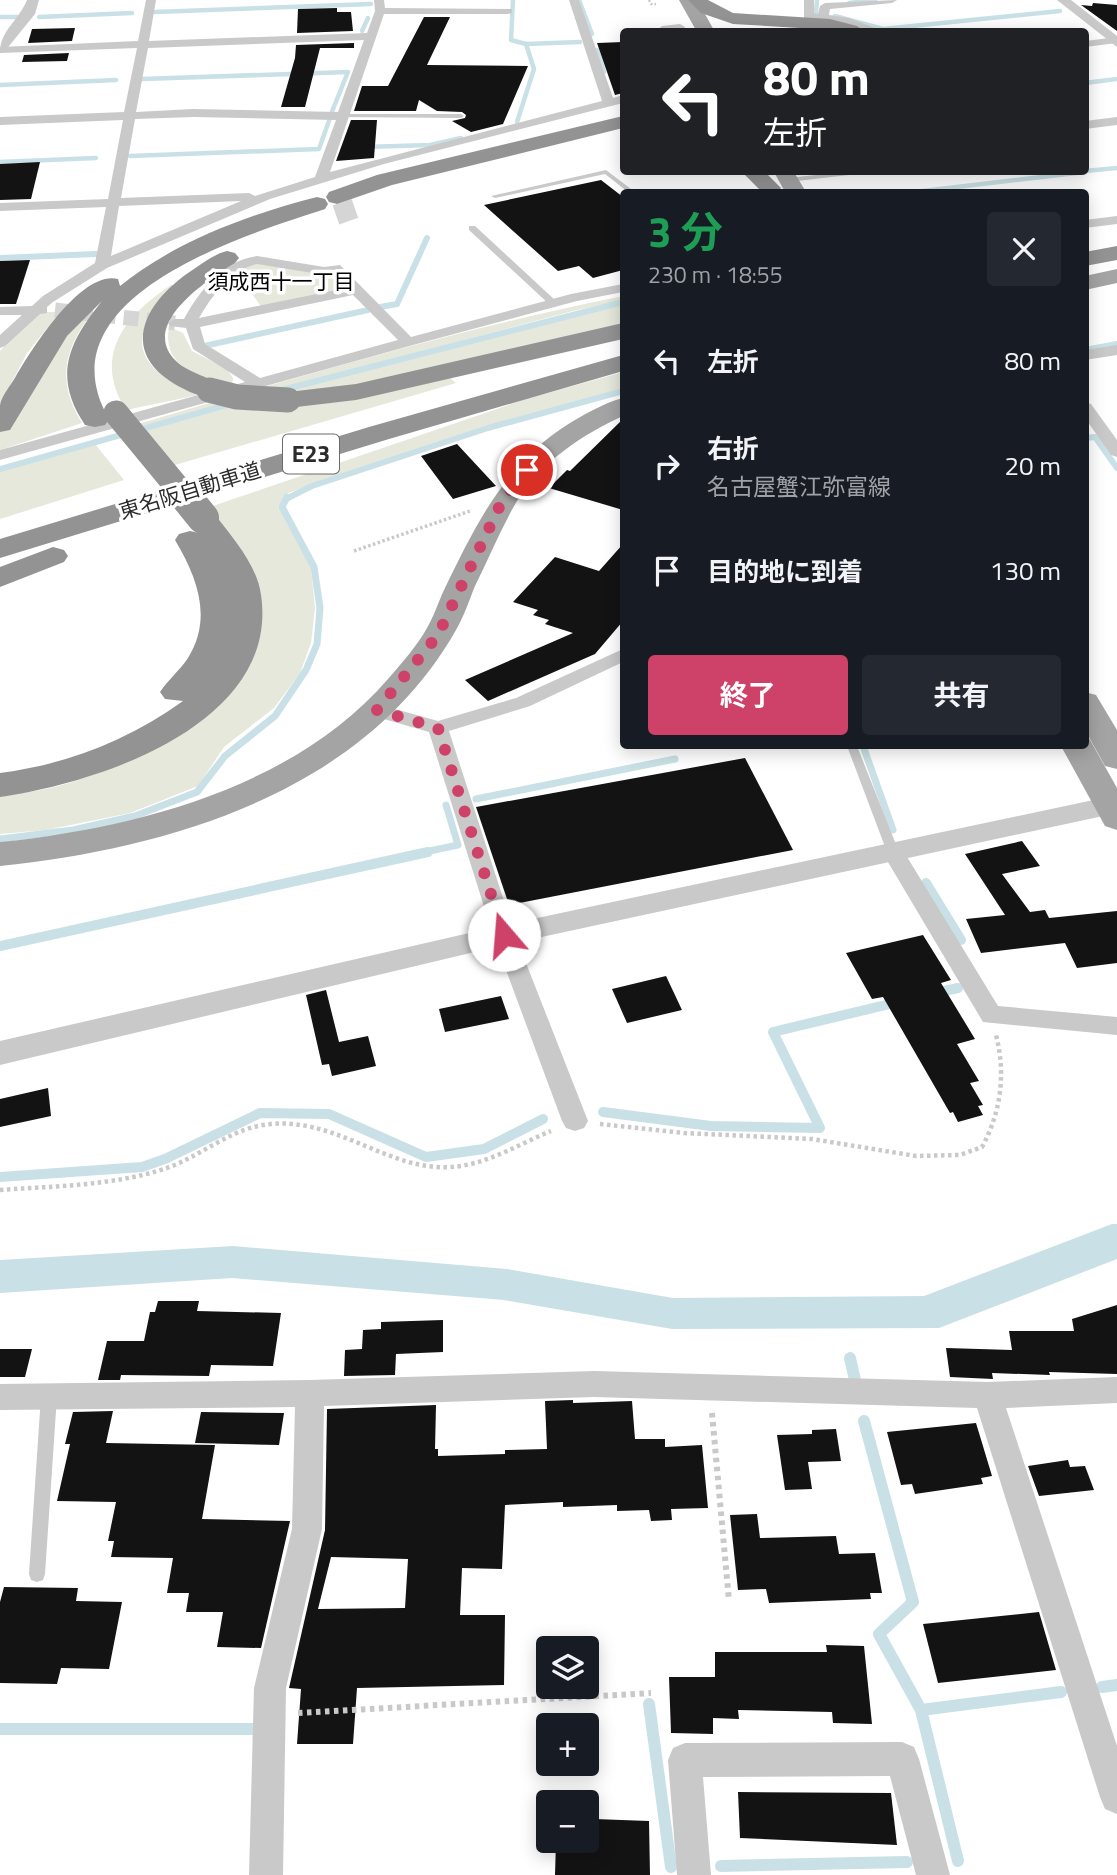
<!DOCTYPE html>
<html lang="ja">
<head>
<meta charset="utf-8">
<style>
	body { margin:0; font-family:"Titillium Web","Noto Sans JP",sans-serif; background:#242831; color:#f1f3f6; height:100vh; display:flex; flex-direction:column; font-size:26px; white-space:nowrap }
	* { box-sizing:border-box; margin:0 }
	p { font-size:23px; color:#9ea1a6 }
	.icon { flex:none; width:38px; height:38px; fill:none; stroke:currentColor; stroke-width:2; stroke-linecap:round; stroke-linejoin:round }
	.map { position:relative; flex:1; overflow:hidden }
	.sheet { position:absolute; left:620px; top:189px; width:469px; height:560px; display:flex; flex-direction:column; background:#171b24; border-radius:7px; box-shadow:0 4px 18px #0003 }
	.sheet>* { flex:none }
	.top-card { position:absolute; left:620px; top:28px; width:469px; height:147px; border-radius:7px; box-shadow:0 4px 18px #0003; background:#202124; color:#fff; overflow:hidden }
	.fabs { position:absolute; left:536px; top:1636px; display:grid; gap:14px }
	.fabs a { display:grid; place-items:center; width:63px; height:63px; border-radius:7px; background:#171b24; box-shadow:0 4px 18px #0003; font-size:35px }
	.pin { position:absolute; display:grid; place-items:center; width:60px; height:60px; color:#fff; margin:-30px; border:4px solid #fff; border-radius:50%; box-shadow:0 2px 7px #0007 }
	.me { position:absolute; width:77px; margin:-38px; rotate:342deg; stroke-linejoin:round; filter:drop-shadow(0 0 5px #0008) }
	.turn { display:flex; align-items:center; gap:24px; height:147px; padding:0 28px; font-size:32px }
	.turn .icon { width:91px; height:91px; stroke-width:2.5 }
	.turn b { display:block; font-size:49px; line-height:60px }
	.round { display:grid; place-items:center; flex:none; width:74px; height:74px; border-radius:7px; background:#242831 }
	.headline { display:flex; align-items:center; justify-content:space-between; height:119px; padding:0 28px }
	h1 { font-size:42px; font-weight:700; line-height:52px; color:#1e9e55 }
	.cta { display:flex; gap:14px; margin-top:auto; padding:14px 28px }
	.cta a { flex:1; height:80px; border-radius:7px; background:#ce426a; color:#fff; font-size:28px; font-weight:700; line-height:80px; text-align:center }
	.cta a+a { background:#242831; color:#f1f3f6 }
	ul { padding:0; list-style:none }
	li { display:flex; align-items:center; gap:21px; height:105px; padding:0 28px }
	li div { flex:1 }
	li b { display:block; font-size:26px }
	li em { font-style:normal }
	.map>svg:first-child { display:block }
	.green { fill:#e5e8db }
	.water { fill:#c9e1e6 }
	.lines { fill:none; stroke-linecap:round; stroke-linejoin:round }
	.stream-far4 { stroke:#c9e1e6; stroke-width:4.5 }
	.stream-far3 { stroke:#c9e1e6; stroke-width:6 }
	.stream-far2 { stroke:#c9e1e6; stroke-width:7 }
	.stream-far1 { stroke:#c9e1e6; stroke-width:10 }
	.stream { stroke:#c9e1e6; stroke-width:12 }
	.building { fill:#131313; fill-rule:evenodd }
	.minor-tunnel { stroke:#d5d5d5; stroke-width:15; stroke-dasharray:15 8; stroke-linecap:butt }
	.motorway-tunnel { stroke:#d5d5d5; stroke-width:20; stroke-dasharray:20 10; stroke-linecap:butt }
	.path-far3 { stroke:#c9c9c9; stroke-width:2.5; stroke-dasharray:2 2; stroke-linecap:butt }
	.path-far2 { stroke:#c9c9c9; stroke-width:3.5; stroke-dasharray:2.5 2.5; stroke-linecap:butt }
	.path-far1 { stroke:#c9c9c9; stroke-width:4.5; stroke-dasharray:3.5 3.5; stroke-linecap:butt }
	.path { stroke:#c9c9c9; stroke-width:6; stroke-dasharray:4.5 4.5; stroke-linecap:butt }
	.service { fill:#c9c9c9; fill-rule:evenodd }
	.minor { fill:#c9c9c9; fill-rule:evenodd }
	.tertiary { fill:#c9c9c9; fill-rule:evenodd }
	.primary { fill:#a4a4a4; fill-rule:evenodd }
	.motorway { fill:#939393; fill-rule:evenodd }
	.motorway-bridge-far1 { stroke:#939393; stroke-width:25 }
	.motorway-bridge { stroke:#939393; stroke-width:32 }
	.route { stroke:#ce426a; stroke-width:12; stroke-dasharray:0 21.6 }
	.labels { text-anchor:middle; stroke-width:7; stroke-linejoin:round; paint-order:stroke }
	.far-neighbourhood-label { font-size:21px; fill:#000; stroke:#fff }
	.far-street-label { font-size:21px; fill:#2c2c2c; stroke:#fff }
	.shield { fill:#fff; stroke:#6b6b6b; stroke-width:2 }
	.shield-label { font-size:23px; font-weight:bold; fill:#2c2c2c }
</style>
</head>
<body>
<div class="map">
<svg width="1117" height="1875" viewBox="0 0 1117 1875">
	<rect width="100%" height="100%" fill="#fff"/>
	<g class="green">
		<path d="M255,263L335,273L348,287L344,291L262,308L246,285L211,293L243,267Z"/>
		<path d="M171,285L176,286C167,297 156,308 149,320C125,359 169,383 198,395L126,410C92,355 125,316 171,285Z"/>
		<path d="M623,296V300L573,311L138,427L135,425C297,377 458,329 623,296Z"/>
		<path d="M623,304V326L449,377L456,383L168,467L140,432L419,355Z"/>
		<path d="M40,312H60L27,353L0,405V351L27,321Z"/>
		<path d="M81,314L90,316C62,352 58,384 82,423L0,450V425Z"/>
		<path d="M169,327L183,333L192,351L227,369L233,378L232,385L228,388C198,375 162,367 169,327Z"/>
		<path d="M623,372V388L485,427L285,494L278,507L311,568L315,608L311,643L300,673L274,708L224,747L198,786L130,813L46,830L0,834V795C73,791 132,761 192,722L226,530L210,507L523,400Z"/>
		<path d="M95,444L124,480L0,519V471Z"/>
	</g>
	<path class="water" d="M1112,1224H1117V1259L939,1328L672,1329L504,1300L232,1278L0,1293V1260L233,1246L507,1269L673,1298L924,1296Z"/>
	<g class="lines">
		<g class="stream-far4">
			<path d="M513,0L511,40L526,44L580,42"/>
			<path d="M579,0L592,34"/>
			<path d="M849,3L875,0"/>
			<path d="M155,12L371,4"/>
			<path d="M816,13L817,0"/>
			<path d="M835,16L883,29L1060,11"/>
			<path d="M0,17H17"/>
			<path d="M39,17L132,13"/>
			<path d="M362,31L368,18"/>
			<path d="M597,50L604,72"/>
			<path d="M142,79L348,72L331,114"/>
			<path d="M1085,83L1117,79"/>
			<path d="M0,85L116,80"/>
			<path d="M517,122L534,69L526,44"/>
			<path d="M365,147L430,145L461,138"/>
			<path d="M130,156L319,149L330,118"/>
			<path d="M0,162L96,158"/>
			<path d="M1085,171L1117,168"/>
			<path d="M914,192L1085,172"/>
		</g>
		<g class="stream-far3">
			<path d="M0,258L96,254"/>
			<path d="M380,307L397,304L427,238"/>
			<path d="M204,346L368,310"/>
			<path d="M1085,350L1117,344"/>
			<path d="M278,391L623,302"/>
			<path d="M1085,438L1095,437L1117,468"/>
			<path d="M0,469L234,403"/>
			<path d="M286,499L312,486L488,428L623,391"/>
		</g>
		<g class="stream-far2">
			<path d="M863,746L893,830"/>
			<path d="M476,799L675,759"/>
			<path d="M0,839L73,830L135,816L197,792L225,756L275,716L306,670L317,644L320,608L314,567L282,507L287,497"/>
			<path d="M420,853L458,845L446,805"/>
		</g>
		<g class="stream-far1">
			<path d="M926,883L961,940"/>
			<path d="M0,946L428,852"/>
			<path d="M935,993L958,988"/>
			<path d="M603,1112L711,1126L820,1128L773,1032L898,1002"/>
			<path d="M0,1177L142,1167L165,1159L260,1113L329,1114L426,1157L484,1149L543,1119"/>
		</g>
		<g class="stream">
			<path d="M850,1358L855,1380"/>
			<path d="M864,1421L913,1602L879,1634L921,1710L958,1861"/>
			<path d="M1102,1687L1117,1685"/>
			<path d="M649,1704L671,1867"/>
			<path d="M921,1710L1061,1692"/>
			<path d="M0,1729H255"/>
			<path d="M721,1866L907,1862"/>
		</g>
	</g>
	<g class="building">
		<path d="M1093,3L1117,5V31L1081,5L1092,6Z"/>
		<path d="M337,8V12H351L353,31L297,33L298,9Z"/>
		<path d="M424,17H450L427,65L528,66L503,124L471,132L452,121L465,118L466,115L462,112L437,111L419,100L416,111H354L362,86H388Z"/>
		<path d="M75,28L72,41L28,43L32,29Z"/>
		<path d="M623,42V93L615,95L597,43Z"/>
		<path d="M354,43V48H320L305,107H281L295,58L296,45Z"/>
		<path d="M69,53L67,61L22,62L24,55Z"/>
		<path d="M351,120H377L374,158L336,161Z"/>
		<path d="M40,162L31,199L0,200V164Z"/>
		<path d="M601,180L623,197V270L593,278L579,266L558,271L484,205Z"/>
		<path d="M30,260L16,304H0V261Z"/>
		<path d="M623,419V510L549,488L567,470L570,471Z"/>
		<path d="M457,444L496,486L453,499L421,456Z"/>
		<path d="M623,544V621L595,654L488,701L465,680L573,633L545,624L549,620L533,615L538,610L513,602L555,557L599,571Z"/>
		<path d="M745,758L793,850L509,905L476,807Z"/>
		<path d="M1022,841L1040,866L1002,874L1030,912L1045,910L1049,918L1117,911V963L1077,968L1065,943L981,953L966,919L1005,915L965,854Z"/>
		<path d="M923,935L951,980L941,983L975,1039L957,1044L979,1081L970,1083L983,1105L978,1106L983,1115L958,1122L953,1112L950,1113L883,997L872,999L846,953Z"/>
		<path d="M666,976L682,1010L627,1023L612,989Z"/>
		<path d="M326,990L339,1042L368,1036L376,1066L332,1076L329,1064L322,1065L306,995Z"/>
		<path d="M501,996L509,1019L445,1032L439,1009Z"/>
		<path d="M48,1088L51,1116L0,1127V1099Z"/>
		<path d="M158,1301H199L197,1311L281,1313L273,1366L211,1365L209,1376L121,1375L120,1380H98L107,1341H144L150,1312H155Z"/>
		<path d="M1117,1305V1374L1049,1372L1050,1375L992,1373L993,1379L950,1377L946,1348L1012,1350L1009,1331H1074L1072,1319Z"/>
		<path d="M443,1320V1352L396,1354L395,1375L344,1376L345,1350L362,1349L363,1330L381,1329V1322Z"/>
		<path d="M0,1349H32L25,1377H0Z"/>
		<path d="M573,1400V1403L632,1401L635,1439H665V1447L702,1445L708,1508L671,1509L672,1520L651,1521L649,1510L617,1511V1505L563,1507V1502L505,1505L502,1569L462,1568L460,1615H505L504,1685L357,1688L353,1744H297L301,1689L289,1688L325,1530L327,1409L436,1405L435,1449H438V1456L505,1454V1450L547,1449L545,1401ZM331,1557L408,1559L405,1608L318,1609Z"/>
		<path d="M113,1411L106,1443L215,1445L202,1519L290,1521L261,1648L217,1647L223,1612H186L189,1593H167L173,1558L111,1557L114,1541H108L116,1502L57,1501L70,1444H65L73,1412Z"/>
		<path d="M201,1412L284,1413L279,1445L195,1443Z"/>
		<path d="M976,1423L992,1476L981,1478L983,1484L915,1494L912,1484L901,1485L887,1432Z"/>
		<path d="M836,1429L841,1461L808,1462L812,1489L785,1490L777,1435L812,1434V1430Z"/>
		<path d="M1068,1460L1070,1467L1085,1466L1094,1490L1039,1496L1028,1466Z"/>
		<path d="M757,1514L760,1538L836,1536L839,1554L875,1553L882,1593H870L871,1599L769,1603L766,1589L738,1590L730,1515Z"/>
		<path d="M4,1587L78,1588L76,1601L122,1602L109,1669L61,1668L57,1684L0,1683V1602Z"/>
		<path d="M1039,1612L1056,1670L938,1683L923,1624Z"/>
		<path d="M826,1645L864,1646L872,1724L833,1723L832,1712L738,1710L739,1719L713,1718V1734L671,1733L669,1677H715V1652H827Z"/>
		<path d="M738,1792L891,1793L897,1845L740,1838Z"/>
		<path d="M556,1798H594V1819L649,1821L650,1875H555L556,1841H586V1802H556Z"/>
	</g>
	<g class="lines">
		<path class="minor-tunnel" d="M55,310L175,323"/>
		<path class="motorway-tunnel" d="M336,215L356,208"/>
		<path class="path-far3" d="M649,0L651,4H656"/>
		<path class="path-far2" d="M354,551L470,511"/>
		<g class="path-far1">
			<path d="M600,1124L684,1133L812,1139L916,1156L960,1155L982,1147C1001,1112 1006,1074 996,1035"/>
			<path d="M0,1190C54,1186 111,1186 164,1169C201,1157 231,1127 271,1124C338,1118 388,1171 451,1167C486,1165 519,1144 551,1131"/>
		</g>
		<g class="path">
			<path d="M712,1413L729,1601"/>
			<path d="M298,1713L651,1693"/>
		</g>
		<g class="service">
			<path d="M341,114H461L464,116L461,118L339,117L338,116Z"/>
			<path d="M606,170L635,192H628L605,174L495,198L491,196Z"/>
			<path d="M844,172L852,173L849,175L788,182L785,180L788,178Z"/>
			<path d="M469,226H475L556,301V305H550L469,230Z"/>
			<path d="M847,746H857L899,852L897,855H889L887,852Z"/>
			<path d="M49,1389L54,1391L57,1396L45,1574L43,1580L37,1582L31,1580L29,1574L41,1396L44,1391Z"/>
		</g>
		<g class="minor">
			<path d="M146,0H156L149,41L367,33L375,11L374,0H384L385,8L512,9V13L508,14H384L330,172L602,101L569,0H579L613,98L623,95V103L384,164L270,199L107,268L53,302L47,307V313L40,314L5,346L0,348V335L22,315H0V307L32,306L43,296L95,263L106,207L0,211V203L108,199L123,120L0,125V117L124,112L137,48L0,53V47L138,41ZM364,40L338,112L193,109L136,112L148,48ZM193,117L336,120L315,177L255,196L249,193L121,198L135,119ZM241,201L111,256L119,206Z"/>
			<path d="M804,0H814V13L818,14L820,6L825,3L897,0L892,3L830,9L829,15L849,18L885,32H868L843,23L804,18Z"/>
			<path d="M680,24L685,27L684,29L655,32L662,26Z"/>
			<path d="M1117,37V43L1085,47V41Z"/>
			<path d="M1117,117V125L1085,129V121Z"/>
			<path d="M1117,216V224L1085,228V220Z"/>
			<path d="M257,256L324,267L340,265L411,337L571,294L623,284V292L577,301L413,345L0,460V450L245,382L193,349L186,328L170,326L168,323L175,319H184C200,290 222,261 257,256ZM257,264L325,275L332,273L346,288L199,318C212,296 230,270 257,264ZM353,295L398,340L260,378L205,344L200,327Z"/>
			<path d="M1117,345V355L1085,360V350Z"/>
			<path d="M1085,402L1091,404L1117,440V457L1111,455L1085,418Z"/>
			<path d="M623,649V662L530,706L449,731L515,935L588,1121L584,1128L575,1131L566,1128L562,1121L493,935L429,732L370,715L367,710L370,705L377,704L438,721L516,698Z"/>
			<path d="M893,844L901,847L998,1006L1117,1017V1035L983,1022L882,852L885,847Z"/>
			<path d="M594,1371L987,1382L1117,1377V1403L1006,1408L1117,1746V1814L1105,1809L1100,1797L977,1408L594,1397L324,1406L322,1529L286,1688L283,1875H249L254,1688L292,1529L295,1407L0,1410V1384L310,1380Z"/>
			<path d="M902,1742L914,1747L919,1759L950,1875H916L890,1776L703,1777L711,1875H677L668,1760L673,1748L685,1743Z"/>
		</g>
		<g class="tertiary">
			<path d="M27,0H39L35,14L5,51L0,52C0,31 19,20 27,0Z"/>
			<path d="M1057,0H1071L1117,36V47Z"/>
			<path d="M1117,795V813L504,945L0,1065V1041L504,925Z"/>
		</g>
		<g class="primary">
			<path d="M679,0H697L715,32H697Z"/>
			<path d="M774,172H794L806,192H785Z"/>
			<path d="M1117,269V283L1085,290V276Z"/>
			<path d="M623,398V416C583,434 541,462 517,501C501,528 489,558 475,586C469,601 464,616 456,630C365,791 172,848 0,866V842C136,828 295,787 388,679C402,663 417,646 427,628C434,616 438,603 444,590C476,524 506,462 570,423C587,413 604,403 623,398Z"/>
			<path d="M1085,692L1096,695L1117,730V769L1105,766L1085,730Z"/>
			<path d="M1085,737L1089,738L1117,788V830L1105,826L1061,746H1085Z"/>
		</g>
		<g class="motorway">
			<path d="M688,0H708L733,13L830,19L857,26L866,32L733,24L701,13Z"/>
			<path d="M623,116V128L392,185L337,204L329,202L326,197L329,192L377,175Z"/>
			<path d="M742,172H765L781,188L778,192H762Z"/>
			<path d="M317,197L325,199L328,204L325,209C242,236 39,298 109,419L105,425L95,427L85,425C52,376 69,342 102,301L67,336L10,430L0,432C0,423 0,413 0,405C2,395 11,385 16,376C32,349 81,270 118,279L120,286C174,242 250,214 317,197Z"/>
			<path d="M1117,246V260L1085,266V252Z"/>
			<path d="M227,251L235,253L239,258L235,263C209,279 138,324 176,361C189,374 213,376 222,390L218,396C204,399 191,393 178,386C115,351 147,299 194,269C204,262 215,254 227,251Z"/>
			<path d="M623,323V339L356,400L288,408L279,406L275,400L279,394L288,392L356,384Z"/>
			<path d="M623,355V371L389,439L0,558V539L369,427Z"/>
			<path d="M203,509L213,512C231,536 257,564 261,595C280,724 98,783 0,797V773C68,764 127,741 183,701L165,699L160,692C168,680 180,670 188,658C213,618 197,577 175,540L179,534L190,531L199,533L188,518L193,512Z"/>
			<path d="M53,547L64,550L68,556L64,562L0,587V567Z"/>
		</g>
		<g class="motorway-bridge-far1">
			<path d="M209,390L237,397L288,400"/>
			<path d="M116,413L187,499"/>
		</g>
		<path class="motorway-bridge" d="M186,497L203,518"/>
	</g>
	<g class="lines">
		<path class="route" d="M504,935L438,728L377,710L438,635L503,499L527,470"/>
	</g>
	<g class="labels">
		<g class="far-neighbourhood-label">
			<text x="281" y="289">須成西十一丁目</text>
		</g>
		<g class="far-street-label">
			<text transform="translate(190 491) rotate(-17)" y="7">東名阪自動車道</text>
		</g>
		<rect class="shield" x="283" y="434.5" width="56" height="39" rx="5"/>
		<g class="shield-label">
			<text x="311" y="462">E23</text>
		</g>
	</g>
</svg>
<div class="fabs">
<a><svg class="icon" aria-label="layers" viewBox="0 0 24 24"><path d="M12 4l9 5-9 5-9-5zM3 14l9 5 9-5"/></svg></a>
<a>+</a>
<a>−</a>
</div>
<div class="pin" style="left:527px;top:470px;background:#d93025"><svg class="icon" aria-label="arrive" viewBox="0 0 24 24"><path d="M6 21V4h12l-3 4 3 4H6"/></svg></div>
<svg class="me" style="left:504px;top:935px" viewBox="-20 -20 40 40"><circle r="19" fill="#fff"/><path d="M0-13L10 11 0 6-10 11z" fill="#ce426a"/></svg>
<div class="top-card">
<div class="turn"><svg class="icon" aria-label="left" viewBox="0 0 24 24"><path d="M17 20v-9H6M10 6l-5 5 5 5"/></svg><div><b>80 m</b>左折</div></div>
</div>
<section class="sheet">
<div class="headline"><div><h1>3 分</h1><p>230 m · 18:55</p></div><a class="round"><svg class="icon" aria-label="close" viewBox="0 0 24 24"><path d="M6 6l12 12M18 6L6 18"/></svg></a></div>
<ul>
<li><svg class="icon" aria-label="left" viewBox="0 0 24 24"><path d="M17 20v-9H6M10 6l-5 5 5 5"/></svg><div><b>左折</b></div><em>80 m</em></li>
<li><svg class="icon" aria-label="right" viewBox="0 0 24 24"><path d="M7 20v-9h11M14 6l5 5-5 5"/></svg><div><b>右折</b><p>名古屋蟹江弥富線</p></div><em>20 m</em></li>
<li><svg class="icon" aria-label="arrive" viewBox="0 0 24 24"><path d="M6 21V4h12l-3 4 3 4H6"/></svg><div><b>目的地に到着</b></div><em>130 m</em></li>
</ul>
<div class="cta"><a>終了</a><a>共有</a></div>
</section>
</div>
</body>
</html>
